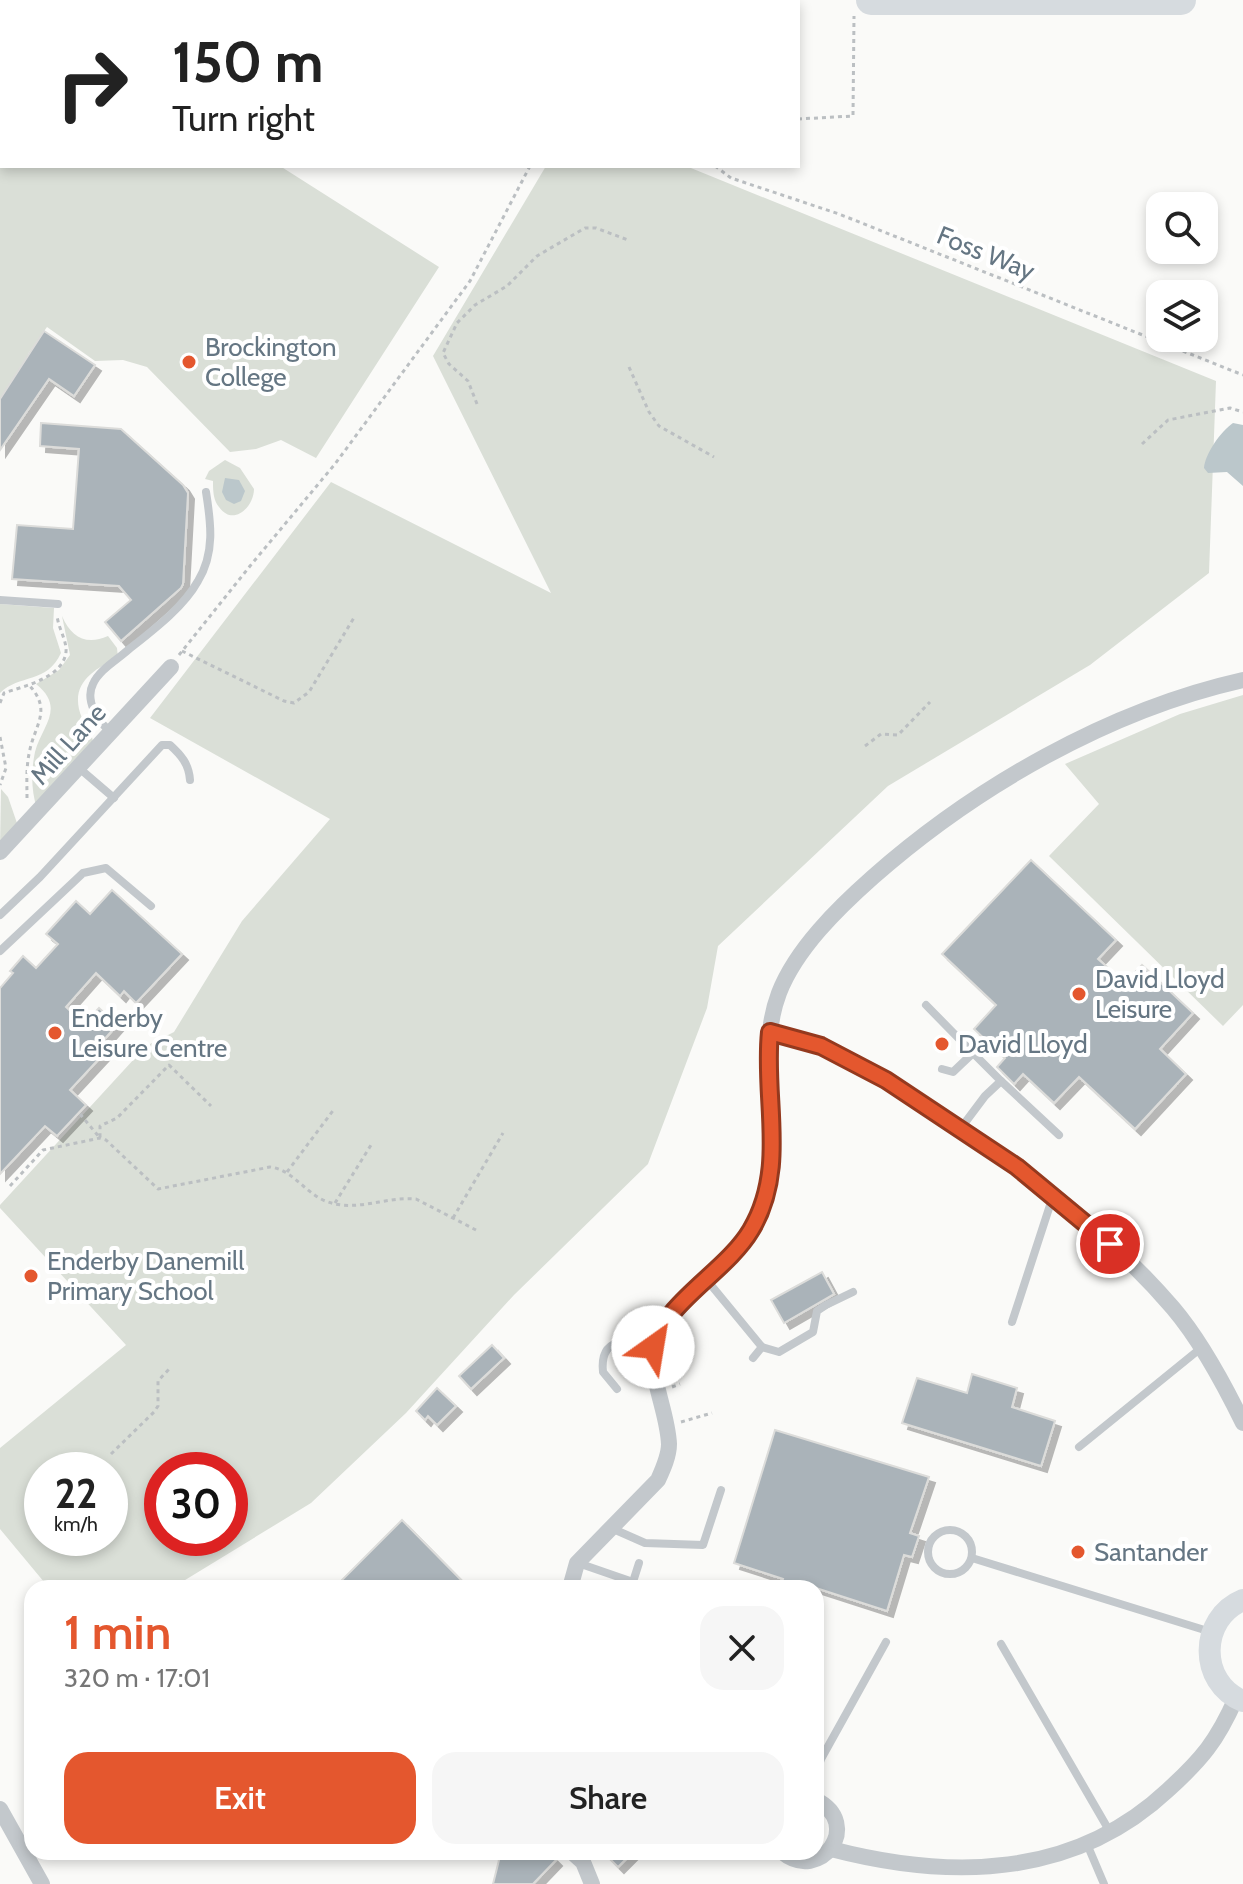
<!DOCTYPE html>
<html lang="en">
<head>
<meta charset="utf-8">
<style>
	body { margin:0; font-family:Cabin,sans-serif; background:#f6f6f6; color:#222; height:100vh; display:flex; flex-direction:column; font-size:30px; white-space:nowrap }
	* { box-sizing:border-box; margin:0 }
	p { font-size:26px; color:#767676 }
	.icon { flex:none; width:44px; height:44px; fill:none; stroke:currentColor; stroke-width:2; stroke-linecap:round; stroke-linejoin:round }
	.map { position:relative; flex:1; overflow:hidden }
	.side { position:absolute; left:24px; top:1580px; width:800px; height:280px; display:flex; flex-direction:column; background:#fff; border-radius:24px; box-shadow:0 4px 12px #0003 }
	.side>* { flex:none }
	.banner { position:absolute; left:0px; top:0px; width:800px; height:168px; box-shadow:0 4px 12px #0003; background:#fff; color:#222; overflow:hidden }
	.tools { position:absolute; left:1146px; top:192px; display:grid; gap:16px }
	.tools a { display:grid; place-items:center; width:72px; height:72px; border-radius:16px; background:#fff; box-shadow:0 4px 12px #0003; font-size:40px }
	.speed { position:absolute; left:24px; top:1452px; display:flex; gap:16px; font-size:40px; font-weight:700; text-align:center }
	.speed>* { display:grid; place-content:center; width:104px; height:104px; border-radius:50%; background:#fff; box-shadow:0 4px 12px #0003; line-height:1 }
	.speed small { font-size:20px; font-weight:400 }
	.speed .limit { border:12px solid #d22; background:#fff; color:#111 }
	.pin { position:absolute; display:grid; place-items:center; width:68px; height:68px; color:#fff; margin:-34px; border:4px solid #fff; border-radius:50%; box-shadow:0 2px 8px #0007 }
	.me { position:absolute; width:88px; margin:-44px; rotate:32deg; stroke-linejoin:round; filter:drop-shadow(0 0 6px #0008) }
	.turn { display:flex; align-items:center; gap:28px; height:168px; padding:0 40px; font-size:36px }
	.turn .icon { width:104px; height:104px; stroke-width:2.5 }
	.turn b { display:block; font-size:56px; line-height:68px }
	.round { display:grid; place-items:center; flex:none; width:84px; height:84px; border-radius:24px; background:#f6f6f6 }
	.summary { display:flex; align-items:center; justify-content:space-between; height:136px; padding:0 40px }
	h1 { font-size:48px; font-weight:600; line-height:60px; color:#e4572e }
	.primary-button { display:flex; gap:16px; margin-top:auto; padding:16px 40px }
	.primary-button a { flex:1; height:92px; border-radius:24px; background:#e4572e; color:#fff; font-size:32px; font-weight:600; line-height:92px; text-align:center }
	.primary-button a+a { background:#f6f6f6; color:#222 }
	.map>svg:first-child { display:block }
	.green { fill:#dadfd7; fill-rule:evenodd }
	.water { fill:#bbc7cb }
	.building { fill:#aab3b9; stroke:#dcdcda; stroke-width:2; filter:url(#shadow) }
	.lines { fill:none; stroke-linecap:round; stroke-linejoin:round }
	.path { stroke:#bbbfc2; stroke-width:3; stroke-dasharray:4 4; stroke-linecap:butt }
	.lane { stroke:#c3c8cc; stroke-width:8 }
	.street { stroke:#c3c8cc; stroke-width:16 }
	.secondary { stroke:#d6dbdf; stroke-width:22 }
	.highway { stroke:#d6dbdf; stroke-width:30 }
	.route-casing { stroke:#94391e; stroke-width:20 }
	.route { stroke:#e4572e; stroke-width:14 }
	.poi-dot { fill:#e4572e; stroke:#fff; stroke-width:3 }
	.labels { text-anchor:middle; stroke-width:8; stroke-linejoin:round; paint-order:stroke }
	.street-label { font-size:26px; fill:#657683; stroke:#fff }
	.poi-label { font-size:26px; fill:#657683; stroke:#fff; text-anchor:start }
</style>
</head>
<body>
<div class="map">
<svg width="1243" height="1884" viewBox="0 0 1243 1884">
	<defs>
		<filter id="shadow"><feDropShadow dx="6" dy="6" stdDeviation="0" flood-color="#0004"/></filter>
	</defs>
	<rect width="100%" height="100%" fill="#fafaf8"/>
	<g class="green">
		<path d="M0,0L21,2H2V166H280L439,267L316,458L281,440L256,449L230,452L147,367L123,360L95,361L47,327L28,354L38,362L22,367L0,399Z"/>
		<path d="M546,166H686L1216,381L1209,573L1090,665L888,786L718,946L707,1008L648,1164L514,1295L406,1413L311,1503L172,1588H49L0,1529V1448L126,1345L0,1208V1205L146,1046L174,1032L242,921L330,819L150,718L331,482L551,593L433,356ZM42,1470H110V1538H42ZM162,1470H230V1538H162Z"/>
		<path d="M225,460L240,468L254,489C254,507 233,527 219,507C213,500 213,490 213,481L205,479L209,471Z"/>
		<path d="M0,604L54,608L53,628L61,653C47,684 19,674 0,693Z"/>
		<path d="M62,616C71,637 86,646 108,636L117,648L118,658C93,669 68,685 82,718C86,727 92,732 93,742L37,809C31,790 31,771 35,752C42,726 66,708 36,684L59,670L70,655Z"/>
		<path d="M1243,695V1005L1223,1026L1049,856L1099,804L1065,764L1180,714Z"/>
		<path d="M1,789L8,797L19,829L0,848Z"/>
	</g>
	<g class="water">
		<path d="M1233,423L1243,425V486L1227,472L1208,473L1204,468C1205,454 1221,431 1233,423Z"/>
		<path d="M225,478L239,480L245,491L241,501L234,504L226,500L222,492Z"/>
	</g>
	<g class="building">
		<path d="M44,331L95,365L74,396L49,379L0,450V399Z"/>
		<path d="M41,423L121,429L183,485L188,493L183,584L181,588L121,641L105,622L131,600L119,586L12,579L17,525L73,529L79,449L40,446Z"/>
		<path d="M1031,860L1116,940L1098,959L1125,983L1142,965L1193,1013L1160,1049L1186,1074L1135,1129L1079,1077L1054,1103L1023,1074L1014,1084L997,1067L1005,1058L974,1029L996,1005L942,954Z"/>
		<path d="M112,890L182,954L136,1003L124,991L120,996L96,973L66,1007L84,1024L99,1008L117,1025L102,1042L109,1048L70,1090L86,1105L57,1136L45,1126L0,1174V988L13,973L10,971L23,956L36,968L58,944L46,934L76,901L90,914Z"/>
		<path d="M822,1272L834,1294L784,1323L771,1300Z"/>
		<path d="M492,1345L504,1358L471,1389L459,1376Z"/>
		<path d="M972,1374L1017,1388L1012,1407L1055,1421L1041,1466L902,1423L917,1378L967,1393Z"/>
		<path d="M437,1388L456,1406L437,1425L428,1416L425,1420L416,1411Z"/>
		<path d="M775,1430L929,1477L910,1533L919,1536L912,1557L904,1555L887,1611L816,1588H780L783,1579L734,1563Z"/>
		<path d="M402,1520L469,1588H334Z"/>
		<path d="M491,1852H548L556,1860L533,1884H493L499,1860Z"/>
		<path d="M603,1852H633L618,1867Z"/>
	</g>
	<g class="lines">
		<g class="path">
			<path d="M179,0L187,2"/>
			<path d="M798,119L853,116L854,16"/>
			<path d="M715,166L731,178L839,214L1243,375"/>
			<path d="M629,367L649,412L659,426L714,457"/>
			<path d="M477,404L468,381L449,364L443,353L457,323L475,305L507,286L537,256L585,228H596L628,240"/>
			<path d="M1142,444L1168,420L1230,408L1243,412"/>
			<path d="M182,651L284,701L294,703L309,692L355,616"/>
			<path d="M179,655L250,566L335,464L470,281L530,166"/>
			<path d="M0,703L4,693C24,686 63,678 66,652C67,640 58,628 57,615"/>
			<path d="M0,737L6,768L0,785"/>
			<path d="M865,746L881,734L898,735L930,702"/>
			<path d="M27,798C27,784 26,769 29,754C34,725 53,711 29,685"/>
			<path d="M80,1114L100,1138V1126L117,1118L169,1065L211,1106"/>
			<path d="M287,1172L335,1108"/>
			<path d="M10,1186L43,1150L100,1138L106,1140L158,1189L270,1167C291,1169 304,1191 323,1200C354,1214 385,1196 416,1199L476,1230"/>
			<path d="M335,1203L371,1145"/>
			<path d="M453,1218L503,1133"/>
			<path d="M672,1387L680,1384"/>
			<path d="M681,1422L712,1413"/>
			<path d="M111,1454L154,1412L158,1406V1381L170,1368"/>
		</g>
		<g class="lane">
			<path d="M0,600L58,604"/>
			<path d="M111,731C97,723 85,699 93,684C99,670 117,660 128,650C152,631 183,608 198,581C215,553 211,523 206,492"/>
			<path d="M79,768L114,798"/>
			<path d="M0,915L40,877L162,745H170C181,755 189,764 190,780"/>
			<path d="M0,951L83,873L106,868L151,906"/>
			<path d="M926,1005L973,1053L953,1072L942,1069"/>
			<path d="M1001,1081L1059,1135"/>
			<path d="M961,1128L985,1096L1001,1081L973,1053"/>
			<path d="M706,1279L762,1347"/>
			<path d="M1012,1322L1053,1196"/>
			<path d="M753,1358L762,1347L779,1352L813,1332L817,1311L826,1305L853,1292"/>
			<path d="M617,1389L603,1372C599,1336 629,1339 654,1343"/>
			<path d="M1079,1447L1201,1348"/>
			<path d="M611,1528L645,1543L703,1545L721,1490"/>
			<circle cx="950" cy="1552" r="22"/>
			<path d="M972,1558L1211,1632"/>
			<path d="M578,1563L633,1582"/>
			<path d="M631,1588L639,1563"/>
			<path d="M1001,1644L1110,1832"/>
			<path d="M816,1775L821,1759L886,1642"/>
			<path d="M1087,1844L1104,1884"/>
		</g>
		<g class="street">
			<path d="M0,852L171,667"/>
			<path d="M770,1032C788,1037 807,1040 823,1047C862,1064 898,1088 934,1111C1020,1166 1106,1230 1173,1308C1201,1341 1224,1384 1243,1423"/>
			<path d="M570,1588L577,1563L658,1480C663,1469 669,1456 669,1444C667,1405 644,1371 657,1332C677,1309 698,1288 719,1266C730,1255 743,1243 751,1230C797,1151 749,1073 779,993C796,949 838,908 873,877C975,787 1109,710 1243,680"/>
			<path d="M0,1809L42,1884"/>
			<path d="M831,1849C950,1880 1073,1879 1168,1790C1202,1759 1217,1741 1236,1698"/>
			<path d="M572,1852L583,1862L592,1884"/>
			<path d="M782,1852C820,1884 864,1824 816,1800"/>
		</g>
		<path class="secondary" d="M1243,1600C1199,1618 1198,1683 1243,1701"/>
		<path class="highway" d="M871,0H1181"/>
	</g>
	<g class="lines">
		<g class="route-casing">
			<path id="route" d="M653,1347C667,1300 726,1272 751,1230C788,1168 763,1099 770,1032L821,1046L886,1080L1017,1167L1110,1244"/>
		</g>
		<use href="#route" class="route"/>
	</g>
	<g class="poi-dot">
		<circle cx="189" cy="362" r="8"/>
		<circle cx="1079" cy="994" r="8"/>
		<circle cx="55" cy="1033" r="8"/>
		<circle cx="942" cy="1044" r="8"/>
		<circle cx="31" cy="1276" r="8"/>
		<circle cx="1078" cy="1552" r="8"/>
	</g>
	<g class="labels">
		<g class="street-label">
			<text transform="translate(986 253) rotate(22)" y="9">Foss Way</text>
			<text transform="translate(68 744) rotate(-48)" y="9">Mill Lane</text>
		</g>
		<g class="poi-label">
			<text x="205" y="356">Brockington<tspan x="205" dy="30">College</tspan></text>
			<text x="1095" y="988">David Lloyd<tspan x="1095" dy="30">Leisure</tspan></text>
			<text x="71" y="1027">Enderby<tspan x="71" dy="30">Leisure Centre</tspan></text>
			<text x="958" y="1053">David Lloyd</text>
			<text x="47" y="1270">Enderby Danemill<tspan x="47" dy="30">Primary School</tspan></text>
			<text x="1094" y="1561">Santander</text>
		</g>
	</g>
</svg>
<div class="tools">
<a><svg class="icon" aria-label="search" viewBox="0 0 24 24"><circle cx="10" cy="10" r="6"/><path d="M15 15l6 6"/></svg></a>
<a><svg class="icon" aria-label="layers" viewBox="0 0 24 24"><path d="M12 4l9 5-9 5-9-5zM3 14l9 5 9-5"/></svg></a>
</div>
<div class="speed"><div>22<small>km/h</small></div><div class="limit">30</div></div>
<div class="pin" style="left:1110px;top:1244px;background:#d93025"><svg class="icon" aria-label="arrive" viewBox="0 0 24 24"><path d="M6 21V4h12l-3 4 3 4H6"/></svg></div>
<svg class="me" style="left:653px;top:1347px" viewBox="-20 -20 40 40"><circle r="19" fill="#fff"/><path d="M0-13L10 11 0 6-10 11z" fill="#e4572e"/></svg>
<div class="banner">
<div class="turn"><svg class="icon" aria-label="right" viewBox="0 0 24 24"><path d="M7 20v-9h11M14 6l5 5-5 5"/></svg><div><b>150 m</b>Turn right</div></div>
</div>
<section class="side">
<div class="summary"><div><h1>1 min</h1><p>320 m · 17:01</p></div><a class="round"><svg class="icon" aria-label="close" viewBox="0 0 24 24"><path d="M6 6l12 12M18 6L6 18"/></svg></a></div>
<div class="primary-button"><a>Exit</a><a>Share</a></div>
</section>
</div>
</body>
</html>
